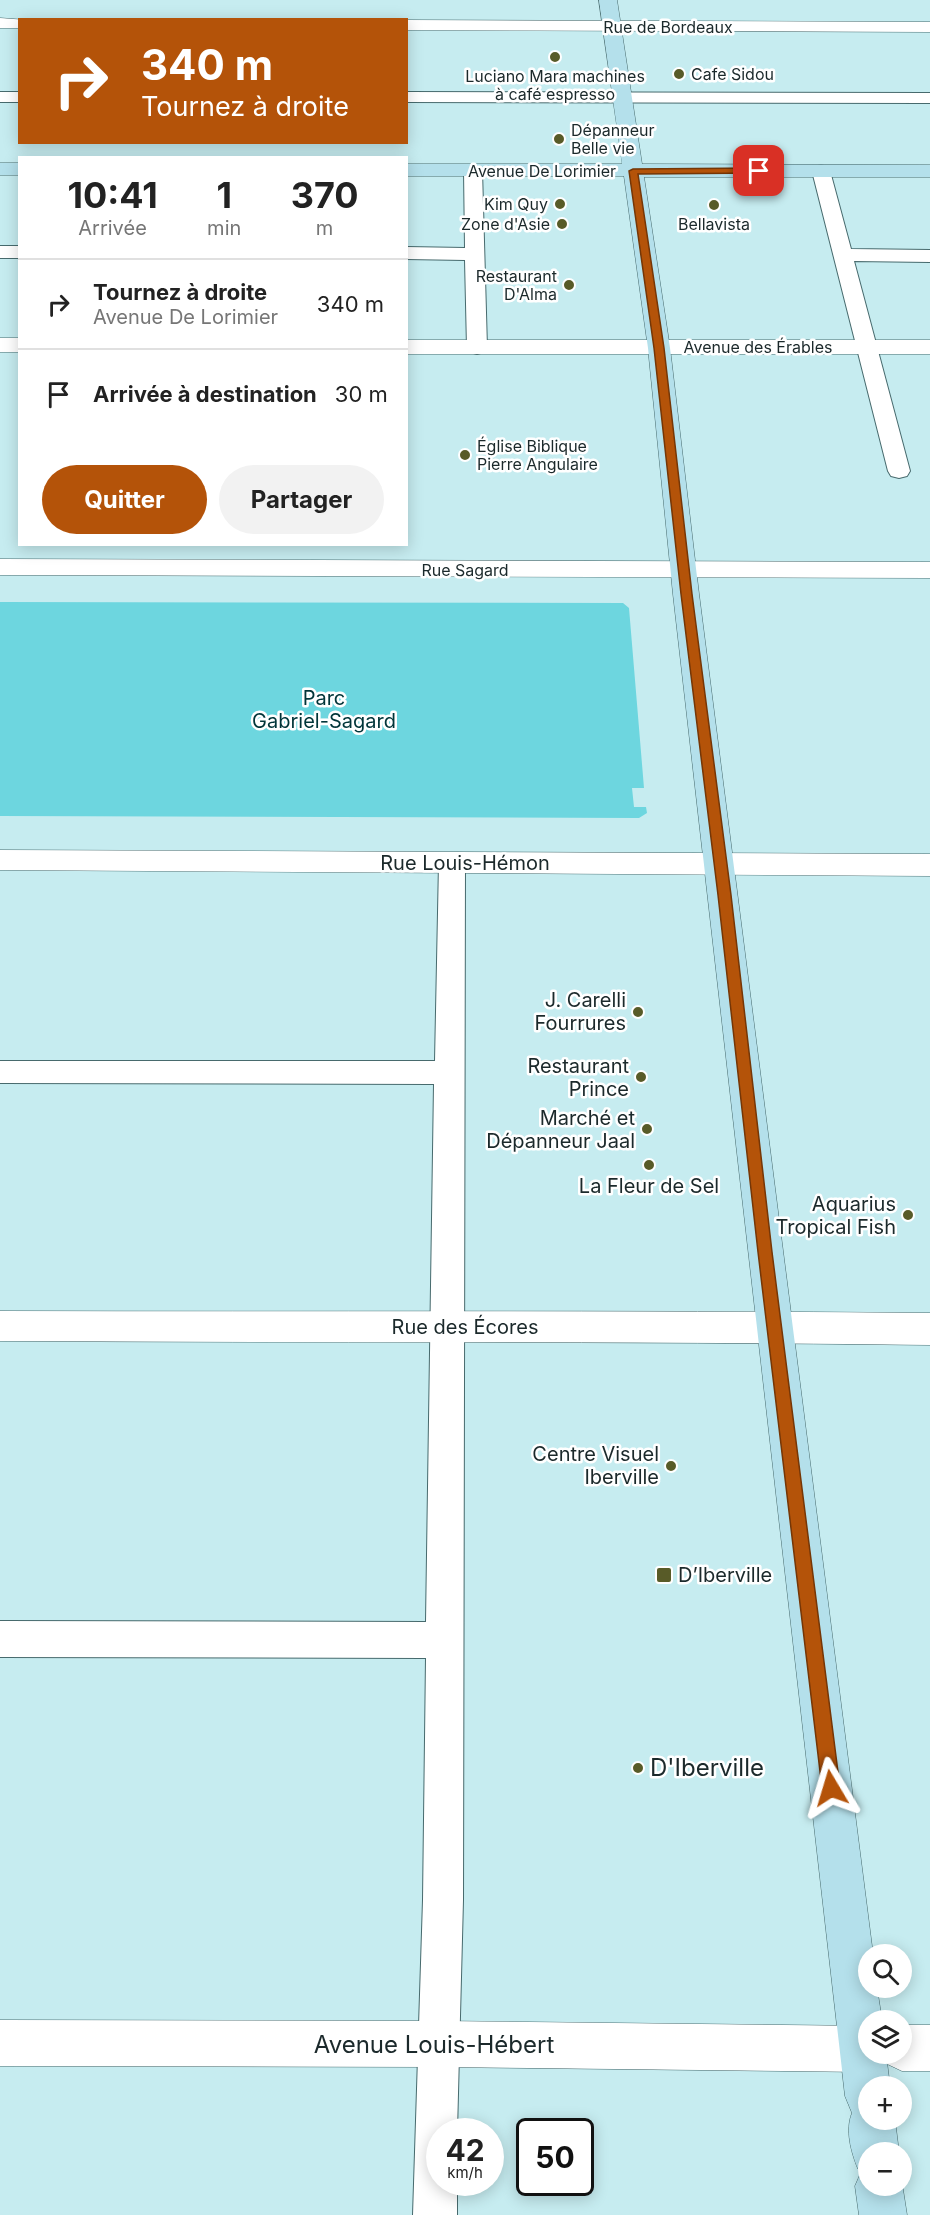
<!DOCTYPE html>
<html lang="fr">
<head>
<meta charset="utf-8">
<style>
	body { margin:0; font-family:Inter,sans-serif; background:#f2f2f2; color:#222; height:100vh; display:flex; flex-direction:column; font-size:22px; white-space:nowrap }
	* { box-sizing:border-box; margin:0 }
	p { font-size:20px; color:#767676 }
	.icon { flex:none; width:33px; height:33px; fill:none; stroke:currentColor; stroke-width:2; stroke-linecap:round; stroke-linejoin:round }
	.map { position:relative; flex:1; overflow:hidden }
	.panel { position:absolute; left:18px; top:156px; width:390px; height:390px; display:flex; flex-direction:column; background:#fff; border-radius:0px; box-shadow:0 3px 15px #0003 }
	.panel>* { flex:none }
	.top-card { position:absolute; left:18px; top:18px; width:390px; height:126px; border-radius:0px; box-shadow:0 3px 15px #0003; background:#b45309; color:#fff; overflow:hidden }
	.tools { position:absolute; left:858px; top:1944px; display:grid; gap:12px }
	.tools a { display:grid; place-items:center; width:54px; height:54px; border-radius:50%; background:#fff; box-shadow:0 3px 15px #0003; font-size:30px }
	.speed { position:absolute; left:426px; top:2118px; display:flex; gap:12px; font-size:30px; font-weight:700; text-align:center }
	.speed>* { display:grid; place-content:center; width:78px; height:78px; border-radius:50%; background:#fff; box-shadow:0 3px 15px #0003; line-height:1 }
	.speed small { font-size:15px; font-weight:400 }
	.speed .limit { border:3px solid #111; border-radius:9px; background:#fff; color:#111 }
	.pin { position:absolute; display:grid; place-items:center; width:51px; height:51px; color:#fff; margin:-26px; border-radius:12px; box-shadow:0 3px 9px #0006 }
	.me { position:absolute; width:66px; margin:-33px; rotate:353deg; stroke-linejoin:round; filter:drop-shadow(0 0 4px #0008) }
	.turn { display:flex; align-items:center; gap:21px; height:126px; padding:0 24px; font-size:27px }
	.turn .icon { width:78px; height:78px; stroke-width:2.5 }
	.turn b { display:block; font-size:42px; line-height:51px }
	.eta { display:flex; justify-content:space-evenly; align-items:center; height:102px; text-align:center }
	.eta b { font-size:36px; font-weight:700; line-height:42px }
	.button { display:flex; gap:12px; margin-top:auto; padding:12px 24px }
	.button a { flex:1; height:69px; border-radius:36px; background:#b45309; color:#fff; font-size:24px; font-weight:700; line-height:69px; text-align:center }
	.button a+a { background:#f2f2f2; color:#222 }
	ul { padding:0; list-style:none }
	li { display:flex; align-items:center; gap:18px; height:90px; padding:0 24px; border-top:2px solid #e0e0e0 }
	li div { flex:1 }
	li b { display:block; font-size:22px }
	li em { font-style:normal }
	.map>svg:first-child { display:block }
	.green { fill:#6dd6df }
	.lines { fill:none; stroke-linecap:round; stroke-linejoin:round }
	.service-casing { stroke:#476a6d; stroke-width:2 }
	.minor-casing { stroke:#476a6d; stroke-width:1 }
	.secondary-casing { stroke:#476a6d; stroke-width:1 }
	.service { fill:#fff; fill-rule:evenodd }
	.minor { fill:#fff; fill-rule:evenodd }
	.secondary { fill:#b4e0eb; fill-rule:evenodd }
	.route { fill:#b45309; stroke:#753606; stroke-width:1.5 }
	.poi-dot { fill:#585b28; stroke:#fff; stroke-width:2 }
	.labels { text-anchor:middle; stroke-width:5; stroke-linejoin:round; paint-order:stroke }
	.far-street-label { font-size:16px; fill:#1b292b; stroke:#fff }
	.far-poi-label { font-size:16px; fill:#1b292b; stroke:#fff; text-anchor:start }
	.park-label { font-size:20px; fill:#003539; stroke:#fff }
	.street-label { font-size:20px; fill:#1b292b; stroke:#fff }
	.poi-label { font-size:20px; fill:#1b292b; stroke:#fff; text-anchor:end }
	.near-poi-label { font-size:24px; fill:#1b292b; stroke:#fff; text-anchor:start }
	.near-street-label { font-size:24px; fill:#1b292b; stroke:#fff }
</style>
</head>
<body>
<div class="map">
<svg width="930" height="2215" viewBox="0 0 930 2215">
	<rect width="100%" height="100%" fill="#c6ecf0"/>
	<path class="green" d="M0,602L623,603L629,608L644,788H632L634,807H646L647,813L639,818L0,816Z"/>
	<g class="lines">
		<g class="service-casing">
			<g id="service">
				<rect x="0" y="92" width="20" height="10"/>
				<path d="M406,92L930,93V103L406,102Z"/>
				<path d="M473,165L479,166L482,170L487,348L484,352L477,354L470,352L467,348L465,260L406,259V247L465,248L464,170L467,166Z"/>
				<path d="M821,165L827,167L830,171L851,249L930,250V262L854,261L910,471L907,476L899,478L891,476L888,471L812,171L815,167Z"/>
				<rect x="0" y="246" width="20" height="12"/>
				<path d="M452,853L462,856L465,863L463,1900L457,2132H440V2182H457V2215H413L423,1900L426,1658L0,1657V1621L426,1622L434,1084L0,1083V1061H435L439,863L442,856Z"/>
			</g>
		</g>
		<g class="minor-casing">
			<g id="minor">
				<path d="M0,18L27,20H20V28H0Z"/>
				<path d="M406,20L930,22V32L406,30Z"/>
				<rect x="0" y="338" width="20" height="14"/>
				<rect x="406" y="340" width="524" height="14"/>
				<path d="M0,559L930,562V578L0,575Z"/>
				<path d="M0,850L930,854V876L0,870Z"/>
				<path d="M0,1311C310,1312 620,1310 930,1313V1345C620,1341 310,1343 0,1341Z"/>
				<path d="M0,2020L438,2021L868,2026V2054H902V2025H930V2071H902L885,2063L868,2072L438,2067L0,2066Z"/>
			</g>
		</g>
		<g class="secondary-casing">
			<g id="secondary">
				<path d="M599,0H617L642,164L930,165V177H644L670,348L699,594L873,1954H868V1988H877L882,2020H868V2054H886L890,2086H868V2120H895L899,2152H868V2186H902V2183L907,2215H859L855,2186L862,2170L858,2169C851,2152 845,2130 852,2113L845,2096L673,594L648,348L624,176H406V164H622Z"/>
				<rect x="0" y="163" width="20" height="12"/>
			</g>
		</g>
		<use href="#service" class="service"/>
		<use href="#minor" class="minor"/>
		<use href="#secondary" class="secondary"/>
	</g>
	<path class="route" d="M759,168L762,169V173L638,174L664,348L692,594L731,895L772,1252L840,1788L837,1794L831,1797L825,1794L822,1788L758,1252L718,895L681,594L654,348L629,171L633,169Z"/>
	<g class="poi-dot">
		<circle cx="555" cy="57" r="6"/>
		<circle cx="679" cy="74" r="6"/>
		<circle cx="559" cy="139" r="6"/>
		<circle cx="560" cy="204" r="6"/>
		<circle cx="714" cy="205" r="6"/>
		<circle cx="562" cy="224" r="6"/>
		<circle cx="569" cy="285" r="6"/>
		<circle cx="465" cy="455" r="6"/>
		<circle cx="638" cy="1012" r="6"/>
		<circle cx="641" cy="1077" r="6"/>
		<circle cx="647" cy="1129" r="6"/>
		<circle cx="649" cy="1165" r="6"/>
		<circle cx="908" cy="1215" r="6"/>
		<circle cx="671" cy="1466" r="6"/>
		<rect x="656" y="1567" width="16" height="16" rx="3"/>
		<circle cx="638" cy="1768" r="6"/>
	</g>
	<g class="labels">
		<g class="far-street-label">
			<text x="668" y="33">Rue de Bordeaux</text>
			<text x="542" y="177">Avenue De Lorimier</text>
			<text x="758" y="353">Avenue des Érables</text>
			<text x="465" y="576">Rue Sagard</text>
		</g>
		<g class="far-poi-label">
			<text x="691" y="80">Cafe Sidou</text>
			<text x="555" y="82" text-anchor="middle">Luciano Mara machines<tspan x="555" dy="18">à café espresso</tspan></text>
			<text x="571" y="136">Dépanneur<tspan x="571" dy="18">Belle vie</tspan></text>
			<text x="548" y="210" text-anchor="end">Kim Quy</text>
			<text x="550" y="230" text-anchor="end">Zone d'Asie</text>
			<text x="714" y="230" text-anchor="middle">Bellavista</text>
			<text x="557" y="282" text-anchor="end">Restaurant<tspan x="557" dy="18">D'Alma</tspan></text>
			<text x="477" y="452">Église Biblique<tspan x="477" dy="18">Pierre Angulaire</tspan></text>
		</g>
		<g class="park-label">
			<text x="324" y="705">Parc<tspan x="324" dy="23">Gabriel-Sagard</tspan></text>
		</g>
		<g class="street-label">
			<text x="465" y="870">Rue Louis-Hémon</text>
			<text x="465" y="1334">Rue des Écores</text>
		</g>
		<g class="poi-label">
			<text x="626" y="1007">J. Carelli<tspan x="626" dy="23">Fourrures</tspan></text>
			<text x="629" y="1073">Restaurant<tspan x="629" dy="23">Prince</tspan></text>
			<text x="635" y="1125">Marché et<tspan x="635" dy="23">Dépanneur Jaal</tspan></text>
			<text x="649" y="1193" text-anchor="middle">La Fleur de Sel</text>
			<text x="896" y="1211">Aquarius<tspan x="896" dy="23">Tropical Fish</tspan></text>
			<text x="659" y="1461">Centre Visuel<tspan x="659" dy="23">Iberville</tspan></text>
			<text x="678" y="1582" text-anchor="start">D’Iberville</text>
		</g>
		<g class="near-poi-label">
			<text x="650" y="1776">D'Iberville</text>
		</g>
		<g class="near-street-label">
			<text x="434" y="2053">Avenue Louis-Hébert</text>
		</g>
	</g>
</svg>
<div class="tools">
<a><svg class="icon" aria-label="search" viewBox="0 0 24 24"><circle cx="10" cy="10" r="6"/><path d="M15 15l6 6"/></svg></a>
<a><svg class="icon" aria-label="layers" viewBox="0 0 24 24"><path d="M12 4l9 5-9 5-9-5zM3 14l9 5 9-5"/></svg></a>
<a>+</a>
<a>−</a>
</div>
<div class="speed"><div>42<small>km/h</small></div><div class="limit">50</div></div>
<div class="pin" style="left:759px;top:171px;background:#d93025"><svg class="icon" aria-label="arrive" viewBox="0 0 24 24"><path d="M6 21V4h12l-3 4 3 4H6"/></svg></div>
<svg class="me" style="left:831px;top:1788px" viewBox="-20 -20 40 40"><path d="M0-17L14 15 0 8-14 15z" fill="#b45309" stroke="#fff" stroke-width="4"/></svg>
<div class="top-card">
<div class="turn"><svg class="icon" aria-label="right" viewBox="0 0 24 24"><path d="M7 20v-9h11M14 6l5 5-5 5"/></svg><div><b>340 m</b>Tournez à droite</div></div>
</div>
<section class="panel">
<div class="eta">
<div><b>10:41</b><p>Arrivée</p></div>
<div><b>1</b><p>min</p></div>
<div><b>370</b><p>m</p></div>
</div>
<ul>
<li><svg class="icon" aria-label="right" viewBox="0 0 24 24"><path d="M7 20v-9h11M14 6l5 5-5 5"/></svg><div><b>Tournez à droite</b><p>Avenue De Lorimier</p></div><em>340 m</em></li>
<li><svg class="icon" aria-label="arrive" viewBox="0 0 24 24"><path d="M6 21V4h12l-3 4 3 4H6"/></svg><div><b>Arrivée à destination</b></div><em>30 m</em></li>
</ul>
<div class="button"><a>Quitter</a><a>Partager</a></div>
</section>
</div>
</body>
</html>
